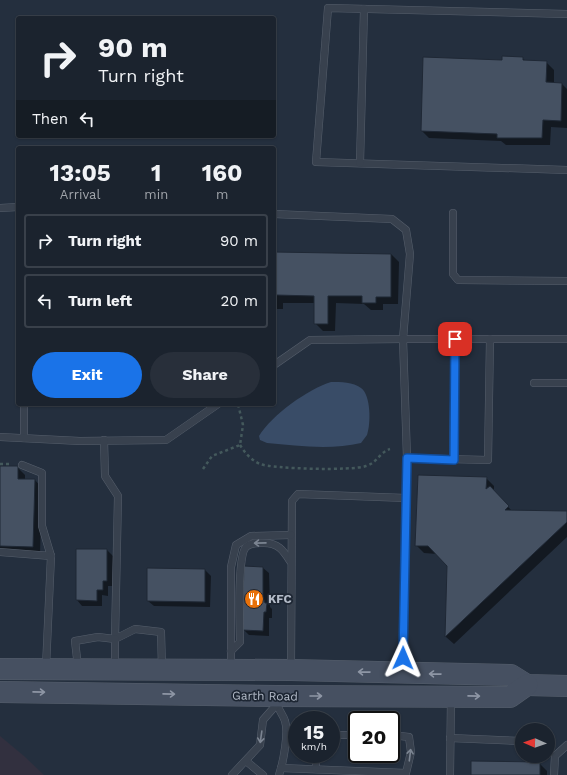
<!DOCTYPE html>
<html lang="en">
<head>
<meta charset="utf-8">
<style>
	body { margin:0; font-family:"Work Sans",sans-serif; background:#282f3a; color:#f1f3f6; height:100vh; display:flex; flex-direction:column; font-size:15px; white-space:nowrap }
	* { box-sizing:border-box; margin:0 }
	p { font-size:13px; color:#a0a4aa }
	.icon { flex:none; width:22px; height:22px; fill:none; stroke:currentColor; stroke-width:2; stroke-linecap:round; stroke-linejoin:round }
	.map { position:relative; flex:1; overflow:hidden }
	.drawer { position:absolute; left:16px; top:146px; width:260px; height:260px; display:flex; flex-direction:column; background:#1b232e; border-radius:4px; box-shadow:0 1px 3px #0004,0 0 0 1px #39404a }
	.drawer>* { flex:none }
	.hud { position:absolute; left:16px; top:16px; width:260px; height:122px; border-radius:4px; box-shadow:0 1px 3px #0004,0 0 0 1px #39404a; background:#1b232e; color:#f1f3f6; overflow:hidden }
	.needle { width:26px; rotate:272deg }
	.fabs { position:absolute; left:515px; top:723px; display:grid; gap:8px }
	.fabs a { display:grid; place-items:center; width:40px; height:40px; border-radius:50%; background:#1b232e; box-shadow:0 1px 3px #0004,0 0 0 1px #39404a; font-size:20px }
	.speed { position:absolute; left:288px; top:711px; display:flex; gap:8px; font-size:20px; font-weight:700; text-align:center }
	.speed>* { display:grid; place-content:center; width:52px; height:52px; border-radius:50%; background:#1b232e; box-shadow:0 1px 3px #0004,0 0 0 1px #39404a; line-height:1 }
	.speed small { font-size:10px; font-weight:400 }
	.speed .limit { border:2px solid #111; border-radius:6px; background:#fff; color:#111 }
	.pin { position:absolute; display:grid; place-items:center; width:34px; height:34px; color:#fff; margin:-17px; border-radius:8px; box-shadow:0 2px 6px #0006 }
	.me { position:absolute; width:44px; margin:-22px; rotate:1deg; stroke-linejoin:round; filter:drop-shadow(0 0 3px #0008) }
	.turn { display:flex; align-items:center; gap:14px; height:84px; padding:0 16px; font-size:18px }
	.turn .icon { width:52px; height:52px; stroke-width:2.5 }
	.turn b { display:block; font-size:28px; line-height:34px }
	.then { display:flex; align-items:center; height:38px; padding:0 16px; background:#0003; gap:8px; font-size:15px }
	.eta { display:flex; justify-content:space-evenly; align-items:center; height:68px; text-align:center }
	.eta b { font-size:24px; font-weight:700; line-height:28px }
	.action { display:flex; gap:8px; margin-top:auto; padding:8px 16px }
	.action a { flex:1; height:46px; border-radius:24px; background:#1a73e8; color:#fff; font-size:16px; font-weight:700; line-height:46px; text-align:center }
	.action a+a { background:#282f3a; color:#f1f3f6 }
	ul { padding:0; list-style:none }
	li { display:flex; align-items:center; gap:12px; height:54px; margin:0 8px 6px; padding:0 8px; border:2px solid #39404a; border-radius:4px }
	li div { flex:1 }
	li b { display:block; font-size:15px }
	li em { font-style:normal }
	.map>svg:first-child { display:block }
	.medical { fill:#32303f }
	.water { fill:#394c67 }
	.shadow { fill:#0007 }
	.building { fill:#455162; stroke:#1f2835 }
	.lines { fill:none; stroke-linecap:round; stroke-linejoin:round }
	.lane-casing { stroke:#565f6c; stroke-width:8 }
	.secondary-casing { stroke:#565f6c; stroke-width:22 }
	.path { stroke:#44595c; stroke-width:2.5; stroke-dasharray:3 3; stroke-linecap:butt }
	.lane { stroke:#38414e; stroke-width:7 }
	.secondary { stroke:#465061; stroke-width:21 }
	.oneway { stroke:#7c8592 }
	.oneway2 { stroke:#8e96a5 }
	.route-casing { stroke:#114b97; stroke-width:10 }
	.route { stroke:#1a73e8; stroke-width:7 }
	.labels { text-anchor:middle; stroke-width:3.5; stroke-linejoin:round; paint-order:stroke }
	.poi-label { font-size:12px; font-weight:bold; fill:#b4bcc9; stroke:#1d2633; text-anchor:start }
	.street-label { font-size:12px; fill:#b4bcc9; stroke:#1d2633 }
</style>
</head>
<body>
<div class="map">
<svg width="567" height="775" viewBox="0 0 567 775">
	<rect width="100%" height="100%" fill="#242f3e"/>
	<path class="medical" d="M0,736L24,756L44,775H0Z"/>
	<path class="water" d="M331,382C341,382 353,382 361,388C371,395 371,424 367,435C365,438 363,440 361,443C332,450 297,446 267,443L260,440L259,436C272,415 308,389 331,382Z"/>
	<g class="shadow">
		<path d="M522,58L526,61L546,62L554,70V83L562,84L567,89V128L551,127L550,145H506L501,141L429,138L422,131L503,61Z"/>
		<path d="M274,253L391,254L399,262L398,304H383V310H371L364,304L336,303L335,331H323L315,323V303H283V309H274Z"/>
		<path d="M0,467H17L25,475V480H35L42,488L40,554L0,553Z"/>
		<path d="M486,478L494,486V492L512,511L567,512V537L454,644L446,637L448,566L437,554L424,553L416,545Z"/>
		<path d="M77,550H107L113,556L112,586H108V596L102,595V606H82L77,600Z"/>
		<path d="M263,568L269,573L270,607L272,609V618H269V636L249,635L243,629Z"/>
		<path d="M205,570L211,576L210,607L154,606L148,601Z"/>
		<path d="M539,763L547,771V775H472Z"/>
	</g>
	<g class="building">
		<path d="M502,56L523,57V60L547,61L546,82L562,83L561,121L543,120L542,138H497V134L421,131L423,57L502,60Z"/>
		<path d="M274,252L391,254V297H376V303H362V296H328V324H314V296L276,295V302H274Z"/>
		<path d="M0,466H18V479H35L33,547L0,546Z"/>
		<path d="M418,475L487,477L486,489L490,486L509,506L505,510L567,511V522L445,637L447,566L428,546H415Z"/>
		<path d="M76,549H107V581H103V590H97V601L76,600Z"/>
		<path d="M244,566L263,567V597L265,603H267L266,612H264L263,631L242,630Z"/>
		<path d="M147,568L205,569V602L147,601Z"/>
		<path d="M471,761L540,762V775H471Z"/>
	</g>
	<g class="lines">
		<g class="lane-casing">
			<g id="lane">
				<path d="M567,14L328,8L316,162L567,170"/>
				<path d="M360,163L364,9"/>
				<path d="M0,208L18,207"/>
				<path d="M453,213V274L458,280L567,281"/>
				<path d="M274,214L392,219L406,230L410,254L403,339L310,340L274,365"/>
				<path d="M534,383H567"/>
				<path d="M24,404V438"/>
				<path d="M0,437L80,441L166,440L218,404"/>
				<path d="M104,440L105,476L118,496L115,639L135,629L161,632L162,668"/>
				<path d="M407,458L488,460L490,339"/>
				<path d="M453,459L455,339"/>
				<path d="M22,465L42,473V526L51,556"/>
				<path d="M0,552L51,556L46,667"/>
				<path d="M231,651L240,642C240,626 237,556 246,547C251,542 258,543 264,543C278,543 283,550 290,561"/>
				<path d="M78,667L75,641L98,637L115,639V668"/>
				<path d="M291,667L292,501L298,494L406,498L407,458L403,339H567"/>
				<path d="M231,669V567L236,545L251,536L291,535"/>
				<path d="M403,671L406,498"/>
				<path d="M277,700C276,708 283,714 285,721C289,733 283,763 279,775"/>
				<path d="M331,735H357"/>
				<path d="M450,738L522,741"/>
				<path d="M246,761L263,775"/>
				<path d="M281,768L406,773L411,752L409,737L391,735"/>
				<path d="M316,769V754"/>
				<path d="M232,775L260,745L263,720L277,704"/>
				<path d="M450,775L451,699"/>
				<path d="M554,775L555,756L567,745"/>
			</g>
		</g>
		<g class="secondary-casing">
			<g id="secondary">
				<path d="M0,669L291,670L511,675L527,685L567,686"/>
				<path d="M0,692L277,696L510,697L527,685"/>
			</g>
		</g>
		<g class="path">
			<path d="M240,445C245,453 251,460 260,464C273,469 353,471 366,466C377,463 380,452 390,449"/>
			<path d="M0,464H11"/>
			<path d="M203,469L212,456L240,445L243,425L238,404"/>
		</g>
		<use href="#lane" class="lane"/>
		<use href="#secondary" class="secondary"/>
	</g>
	<defs><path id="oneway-shaft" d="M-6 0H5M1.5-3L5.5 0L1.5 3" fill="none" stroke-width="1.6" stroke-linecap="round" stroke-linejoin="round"/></defs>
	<g class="oneway">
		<use href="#oneway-shaft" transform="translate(260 543) rotate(179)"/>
		<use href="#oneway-shaft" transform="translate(261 737) rotate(98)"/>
		<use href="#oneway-shaft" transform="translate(410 755) rotate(-83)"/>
	</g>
	<g class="oneway2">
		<use href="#oneway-shaft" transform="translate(364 672) rotate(-179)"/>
		<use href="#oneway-shaft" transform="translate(435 674) rotate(-179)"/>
		<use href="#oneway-shaft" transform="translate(39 692) rotate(1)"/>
		<use href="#oneway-shaft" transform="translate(169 694) rotate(1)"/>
		<use href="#oneway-shaft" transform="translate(316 696)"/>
		<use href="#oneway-shaft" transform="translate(474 696) rotate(1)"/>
	</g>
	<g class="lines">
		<g class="route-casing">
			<path id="route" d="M403,658L407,458L454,460L455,339"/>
		</g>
		<use href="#route" class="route"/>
	</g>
	<defs>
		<g id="restaurant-disc" transform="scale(1)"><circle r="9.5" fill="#e8710a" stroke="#1d2633"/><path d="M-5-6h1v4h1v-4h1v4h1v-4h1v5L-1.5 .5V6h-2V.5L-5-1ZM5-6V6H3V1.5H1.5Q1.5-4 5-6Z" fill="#fff"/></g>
	</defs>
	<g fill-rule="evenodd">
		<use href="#restaurant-disc" x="254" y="599"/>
	</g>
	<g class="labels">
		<g class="poi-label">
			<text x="268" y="603">KFC</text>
		</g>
		<g class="street-label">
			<text transform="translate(265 696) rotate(1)" y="4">Garth Road</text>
		</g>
	</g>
</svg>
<div class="fabs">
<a><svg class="needle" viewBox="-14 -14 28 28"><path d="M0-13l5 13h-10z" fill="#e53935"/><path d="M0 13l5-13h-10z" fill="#a0a4aa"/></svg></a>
</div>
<div class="speed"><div>15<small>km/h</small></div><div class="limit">20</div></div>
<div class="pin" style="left:455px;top:339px;background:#d93025"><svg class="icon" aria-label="arrive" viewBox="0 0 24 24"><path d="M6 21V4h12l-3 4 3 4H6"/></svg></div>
<svg class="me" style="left:403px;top:658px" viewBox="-20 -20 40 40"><path d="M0-17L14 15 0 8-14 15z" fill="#1a73e8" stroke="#fff" stroke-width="4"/></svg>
<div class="hud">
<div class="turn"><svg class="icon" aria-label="right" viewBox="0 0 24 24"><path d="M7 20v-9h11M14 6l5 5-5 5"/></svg><div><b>90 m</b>Turn right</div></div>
<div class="then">Then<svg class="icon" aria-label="left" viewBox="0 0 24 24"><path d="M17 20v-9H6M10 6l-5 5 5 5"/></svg></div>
</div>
<section class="drawer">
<div class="eta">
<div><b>13:05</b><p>Arrival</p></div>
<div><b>1</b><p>min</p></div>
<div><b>160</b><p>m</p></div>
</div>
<ul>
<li><svg class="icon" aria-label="right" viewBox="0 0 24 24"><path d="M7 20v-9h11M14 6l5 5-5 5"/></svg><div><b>Turn right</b></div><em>90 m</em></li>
<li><svg class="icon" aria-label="left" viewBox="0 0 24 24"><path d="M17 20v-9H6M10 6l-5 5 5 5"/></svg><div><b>Turn left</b></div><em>20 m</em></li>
</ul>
<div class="action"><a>Exit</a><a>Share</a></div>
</section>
</div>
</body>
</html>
